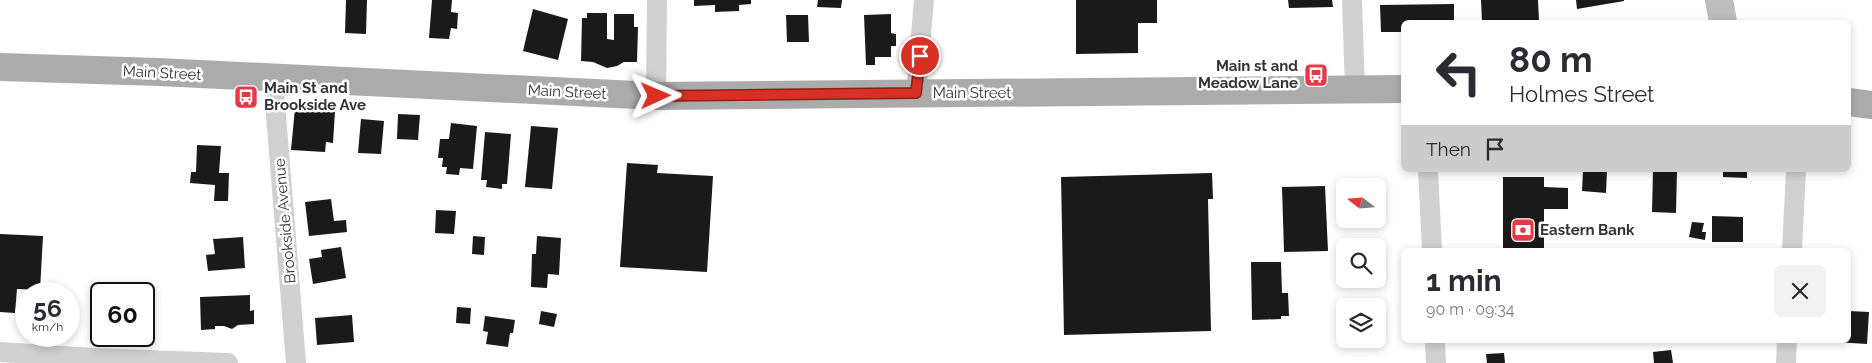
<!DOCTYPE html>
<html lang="en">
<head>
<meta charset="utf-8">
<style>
	body { margin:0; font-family:Raleway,sans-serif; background:#f2f2f3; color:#2b2b33; height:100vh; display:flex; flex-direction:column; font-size:19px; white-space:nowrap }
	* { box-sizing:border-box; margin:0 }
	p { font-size:16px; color:#7c7c81 }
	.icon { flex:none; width:28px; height:28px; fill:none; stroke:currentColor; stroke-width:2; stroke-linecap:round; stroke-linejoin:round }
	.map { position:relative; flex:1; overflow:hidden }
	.drawer { position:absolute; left:1401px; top:248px; width:450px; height:95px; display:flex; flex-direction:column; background:#fff; border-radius:8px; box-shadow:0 2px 8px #0003 }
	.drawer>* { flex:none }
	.top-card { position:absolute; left:1401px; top:20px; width:450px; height:152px; border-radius:8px; box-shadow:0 2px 8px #0003; background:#fff; color:#2b2b33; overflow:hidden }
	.needle { width:32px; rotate:287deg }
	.fabs { position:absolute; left:1336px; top:178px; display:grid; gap:10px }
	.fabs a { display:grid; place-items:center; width:50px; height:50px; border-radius:8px; background:#fff; box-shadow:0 2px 8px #0003; font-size:25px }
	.speed { position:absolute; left:15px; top:282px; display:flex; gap:10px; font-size:25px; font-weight:700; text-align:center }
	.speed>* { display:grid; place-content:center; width:65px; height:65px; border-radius:50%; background:#fff; box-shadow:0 2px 8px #0003; line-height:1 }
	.speed small { font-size:12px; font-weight:400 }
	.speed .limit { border:2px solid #111; border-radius:8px; background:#fff; color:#111 }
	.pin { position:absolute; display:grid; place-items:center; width:42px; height:42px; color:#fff; margin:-21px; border:2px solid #fff; border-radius:50%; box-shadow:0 1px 5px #0007 }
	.me { position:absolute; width:55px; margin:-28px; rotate:89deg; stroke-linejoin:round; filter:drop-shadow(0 0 4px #0008) }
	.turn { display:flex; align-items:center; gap:18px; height:105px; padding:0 25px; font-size:22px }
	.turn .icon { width:65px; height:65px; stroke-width:2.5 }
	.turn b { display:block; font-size:35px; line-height:42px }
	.then { display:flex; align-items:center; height:48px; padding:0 25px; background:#0003; gap:10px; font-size:19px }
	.round { display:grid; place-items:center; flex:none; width:52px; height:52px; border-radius:8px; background:#f2f2f3 }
	.head { display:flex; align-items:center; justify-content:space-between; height:85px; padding:0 25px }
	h1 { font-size:30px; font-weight:700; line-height:38px }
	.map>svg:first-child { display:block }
	.building { fill:#1a1a1a }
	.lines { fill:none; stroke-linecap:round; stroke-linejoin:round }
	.minor { stroke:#d0d0d0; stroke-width:20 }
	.secondary { stroke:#bdbdbd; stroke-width:28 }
	.primary { stroke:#ababab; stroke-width:28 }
	.route-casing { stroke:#8d1f18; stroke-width:12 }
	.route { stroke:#d93025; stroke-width:9 }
	.labels { text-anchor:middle; stroke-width:5; stroke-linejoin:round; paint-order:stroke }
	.poi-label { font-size:15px; font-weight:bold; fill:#333; stroke:#fff; text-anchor:start }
	.street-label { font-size:15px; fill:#333; stroke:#fff }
</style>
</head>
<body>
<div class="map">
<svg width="1872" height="363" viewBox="0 0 1872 363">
	<rect width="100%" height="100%" fill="#fff"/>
	<g class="building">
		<path d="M346,0H367L366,34L345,33Z"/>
		<path d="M432,0H452L451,12L458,13L457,29L451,28L449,39L429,38Z"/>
		<path d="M694,0H751V4L739,5V11L715,12V5L694,6Z"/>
		<path d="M818,0H842L841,8L817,7Z"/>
		<path d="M1076,0H1157V23H1138V53L1076,54Z"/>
		<path d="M1288,0H1332L1333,7L1289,8Z"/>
		<path d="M1481,0H1538L1539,22H1482Z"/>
		<path d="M1576,0H1624V1L1577,9Z"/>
		<path d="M1454,4V22H1404V32H1381L1380,5Z"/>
		<path d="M533,9L568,19L558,60L523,51Z"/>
		<path d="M587,13H607V39L614,40V14H634V27H638L637,62H624L617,66L607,68L593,62L581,61L582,18H587Z"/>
		<path d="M891,14V33L896,34V46H891V57H875V65H866L864,15Z"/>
		<path d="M786,15H808L809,42H787Z"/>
		<path d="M295,108L335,111L333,143L326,142L325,152L291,150Z"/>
		<path d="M398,114L420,115L418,140L397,139Z"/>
		<path d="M361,119L384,121L381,154L358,153Z"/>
		<path d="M451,123L477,126L473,169L460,168L459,175L446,174L447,167H442L443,158H438L440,139H449Z"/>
		<path d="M531,126L558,128L552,189L525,187Z"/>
		<path d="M485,132L511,134L507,184H502V189L486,187L487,180H481Z"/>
		<path d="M197,145L221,146L219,173H229L228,201H214L215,185L190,183L191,172H196Z"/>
		<path d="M627,163L658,165L657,173L713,176L707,272L620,267Z"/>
		<path d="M1583,170H1607L1606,193L1582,191Z"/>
		<path d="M1653,170H1677L1676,213L1652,212Z"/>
		<path d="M1723,170H1747V178L1723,177Z"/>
		<path d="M1212,173L1213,199H1208L1211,331L1064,335L1061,177Z"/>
		<path d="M1503,177H1544V187L1568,188V209H1544V250H1503Z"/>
		<path d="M1325,186L1328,251L1284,252L1282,187Z"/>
		<path d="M331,199L334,221L346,220L347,232L309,236L305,202Z"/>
		<path d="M436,210L456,211L454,234L435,233Z"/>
		<path d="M1712,216L1743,217V242H1712Z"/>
		<path d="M1692,222L1704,223L1702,232H1706L1705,240L1689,237Z"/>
		<path d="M0,234L43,236L40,290L17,289L15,313L0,312Z"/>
		<path d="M473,236L485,237L484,255L472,254Z"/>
		<path d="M537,236L561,238L559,275L548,274L547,288L531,287L532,254H536Z"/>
		<path d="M243,237L245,268L208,271L206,255L215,254L213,239Z"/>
		<path d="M341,247L346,278L313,284L309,259L322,257L321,250Z"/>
		<path d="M1251,262H1281L1282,293H1288L1289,316H1281V319L1252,320Z"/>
		<path d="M250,295V311L254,310V324L238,325L232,329L224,326H215V329L201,330L200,297Z"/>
		<path d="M457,307L471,308L470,324L456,323Z"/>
		<path d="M541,311L557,314L554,327L539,324Z"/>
		<path d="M1849,311L1869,312L1867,344L1835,342V340H1849Z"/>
		<path d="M352,315L354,342L317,345L315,318Z"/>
		<path d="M485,316L515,320L513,333H510L508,347L486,344L488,332L483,331Z"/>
		<path d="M1671,350L1673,363H1654L1653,352Z"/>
		<path d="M1504,353L1505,363H1487L1486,354Z"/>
	</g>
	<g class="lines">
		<g class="minor">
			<path d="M1352,0L1355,89"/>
			<path d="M273,78L296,363"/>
			<path d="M916,93L924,0"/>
			<path d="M656,96L657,0"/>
			<path d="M1428,170L1432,250"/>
			<path d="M1792,250L1796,170"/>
			<path d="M1435,340L1436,363"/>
			<path d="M0,352L93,358L228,363"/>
			<path d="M1786,363L1787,340"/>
		</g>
		<path class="secondary" d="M1719,0L1723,22"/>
		<g class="primary">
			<path d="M0,67L159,72L656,96L1404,89"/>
			<path d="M1849,102L1872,105"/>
		</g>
	</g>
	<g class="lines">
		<g class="route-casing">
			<path id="route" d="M656,96L916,93L920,56"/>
		</g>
		<use href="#route" class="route"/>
	</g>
	<defs>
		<g id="bus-square" transform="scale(1.25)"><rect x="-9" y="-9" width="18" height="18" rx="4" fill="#e63946" stroke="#fff"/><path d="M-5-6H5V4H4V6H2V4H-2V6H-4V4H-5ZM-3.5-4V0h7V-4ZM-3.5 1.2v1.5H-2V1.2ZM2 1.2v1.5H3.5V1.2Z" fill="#fff"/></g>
		<g id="bank-square" transform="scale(1.25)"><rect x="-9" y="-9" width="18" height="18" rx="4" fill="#e63946" stroke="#fff"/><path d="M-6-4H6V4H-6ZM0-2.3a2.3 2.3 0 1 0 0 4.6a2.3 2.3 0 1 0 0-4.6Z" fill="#fff"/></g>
	</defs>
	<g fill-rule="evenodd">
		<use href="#bus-square" x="1316" y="75"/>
		<use href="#bus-square" x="246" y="97"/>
		<use href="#bank-square" x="1523" y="230"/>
	</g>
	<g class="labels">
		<g class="poi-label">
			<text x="1298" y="71" text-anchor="end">Main st and<tspan x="1298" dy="17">Meadow Lane</tspan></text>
			<text x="264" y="93">Main St and<tspan x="264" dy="17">Brookside Ave</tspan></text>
			<text x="1540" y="235">Eastern Bank</text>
		</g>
		<g class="street-label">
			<text transform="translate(162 73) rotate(3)" y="5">Main Street</text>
			<text transform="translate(567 92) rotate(3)" y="5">Main Street</text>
			<text x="972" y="98">Main Street</text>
			<text transform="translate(285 221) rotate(-95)" y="5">Brookside Avenue</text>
		</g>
	</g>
</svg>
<div class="fabs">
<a><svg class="needle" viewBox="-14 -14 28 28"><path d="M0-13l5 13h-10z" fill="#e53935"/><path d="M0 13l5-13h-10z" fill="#7c7c81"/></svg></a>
<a><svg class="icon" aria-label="search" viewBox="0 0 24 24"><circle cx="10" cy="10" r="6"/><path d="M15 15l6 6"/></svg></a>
<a><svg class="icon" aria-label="layers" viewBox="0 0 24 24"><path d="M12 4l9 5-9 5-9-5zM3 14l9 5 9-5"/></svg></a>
</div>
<div class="speed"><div>56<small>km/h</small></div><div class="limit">60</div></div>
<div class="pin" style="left:920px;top:56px;background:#d93025"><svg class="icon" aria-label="arrive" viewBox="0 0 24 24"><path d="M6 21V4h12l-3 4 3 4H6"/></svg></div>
<svg class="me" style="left:656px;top:96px" viewBox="-20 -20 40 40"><path d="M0-17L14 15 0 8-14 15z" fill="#d93025" stroke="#fff" stroke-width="4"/></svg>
<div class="top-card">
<div class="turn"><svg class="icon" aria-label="left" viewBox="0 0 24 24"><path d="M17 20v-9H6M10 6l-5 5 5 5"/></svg><div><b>80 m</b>Holmes Street</div></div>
<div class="then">Then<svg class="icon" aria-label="arrive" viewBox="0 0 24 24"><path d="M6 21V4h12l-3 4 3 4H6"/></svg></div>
</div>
<section class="drawer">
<div class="head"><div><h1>1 min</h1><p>90 m · 09:34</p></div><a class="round"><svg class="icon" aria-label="close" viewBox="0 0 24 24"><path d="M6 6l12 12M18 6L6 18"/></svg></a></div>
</section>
</div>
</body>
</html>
